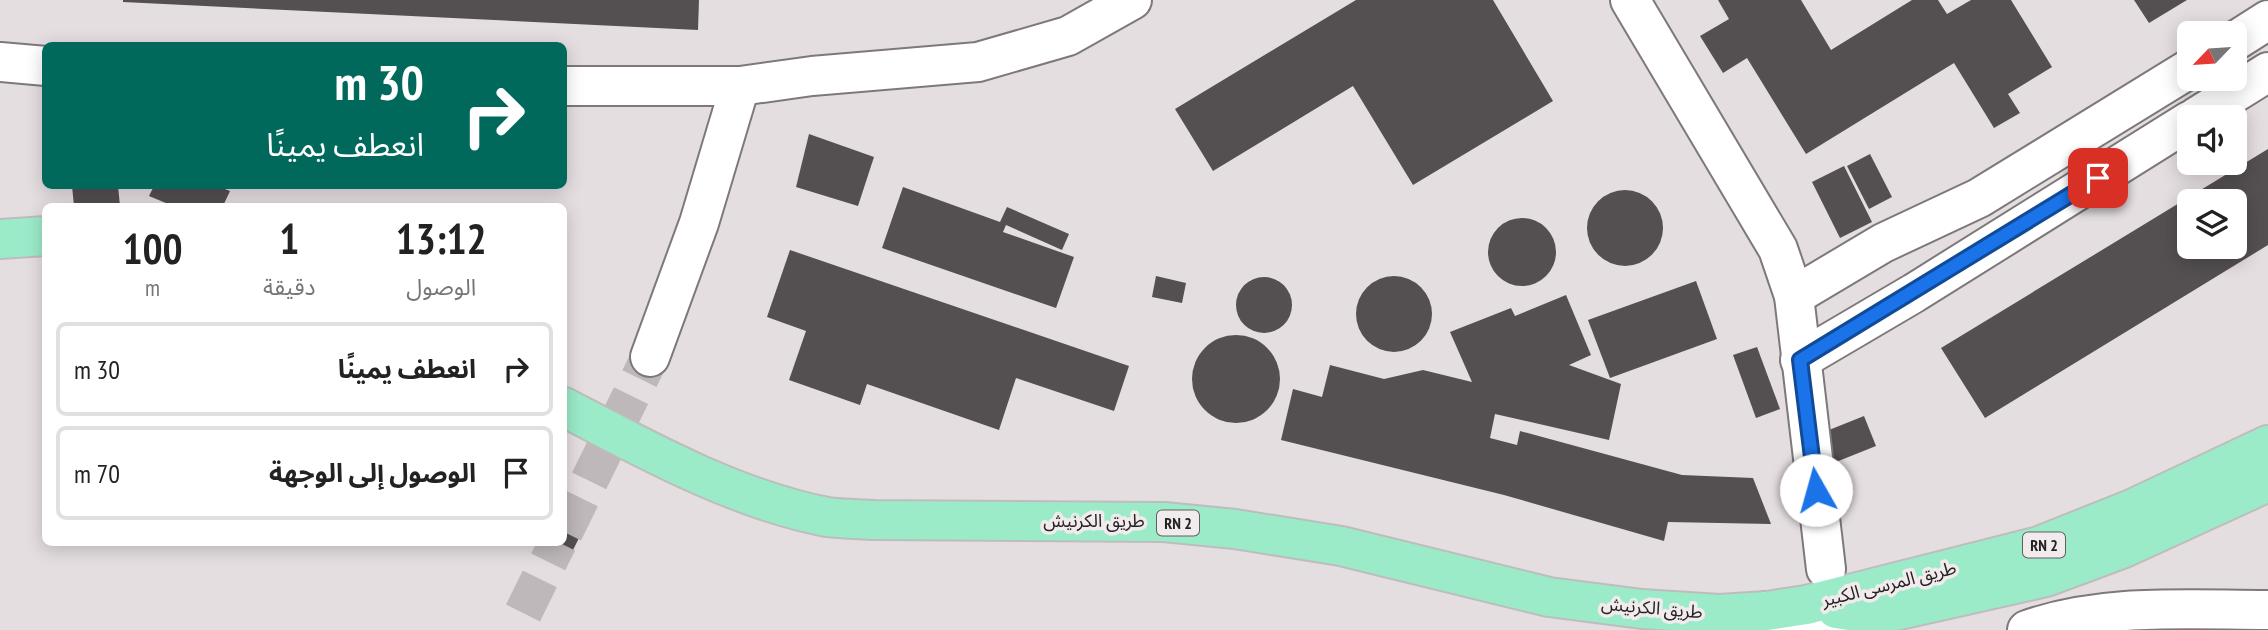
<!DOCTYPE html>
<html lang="ar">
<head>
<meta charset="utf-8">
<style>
	body { margin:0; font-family:"PT Sans Narrow","Noto Sans Arabic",sans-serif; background:#f6f6f6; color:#222; direction:rtl; height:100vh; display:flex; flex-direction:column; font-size:26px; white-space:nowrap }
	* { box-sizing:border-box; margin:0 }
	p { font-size:23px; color:#767676 }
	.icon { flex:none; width:38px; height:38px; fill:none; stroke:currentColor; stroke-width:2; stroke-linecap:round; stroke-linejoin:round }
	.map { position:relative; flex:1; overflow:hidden; direction:ltr }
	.side { position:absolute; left:42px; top:203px; width:525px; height:343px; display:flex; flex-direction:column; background:#fff; border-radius:10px; box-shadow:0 4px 18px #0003; direction:rtl }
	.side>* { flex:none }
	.guide { position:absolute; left:42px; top:42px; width:525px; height:147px; border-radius:10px; box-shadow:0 4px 18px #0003; direction:rtl; background:#00695c; color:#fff; overflow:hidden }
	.needle { width:46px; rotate:245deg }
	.fabs { position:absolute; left:2177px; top:21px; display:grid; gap:14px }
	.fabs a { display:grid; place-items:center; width:70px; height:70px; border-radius:10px; background:#fff; box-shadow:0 4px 18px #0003; font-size:35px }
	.pin { position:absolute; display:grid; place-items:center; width:60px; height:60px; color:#fff; margin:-30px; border-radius:14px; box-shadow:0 4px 10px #0006 }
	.me { position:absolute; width:77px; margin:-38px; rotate:353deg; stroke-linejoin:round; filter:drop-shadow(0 0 5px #0008) }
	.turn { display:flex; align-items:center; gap:24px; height:147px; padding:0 28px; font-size:32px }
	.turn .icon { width:91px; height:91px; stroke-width:2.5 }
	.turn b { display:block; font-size:49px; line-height:60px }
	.eta { display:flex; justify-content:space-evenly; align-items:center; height:119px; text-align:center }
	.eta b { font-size:42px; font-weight:600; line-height:49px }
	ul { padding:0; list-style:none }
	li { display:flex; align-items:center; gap:21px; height:94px; margin:0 14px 10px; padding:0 14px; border:4px solid #e0e0e0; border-radius:10px }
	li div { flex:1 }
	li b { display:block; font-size:26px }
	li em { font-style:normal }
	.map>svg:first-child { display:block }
	.building { fill:#544f51; fill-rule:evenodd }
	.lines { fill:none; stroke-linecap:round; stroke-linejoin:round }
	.minor-tunnel { stroke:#bfb8bb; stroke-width:38; stroke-dasharray:38 19; stroke-linecap:butt }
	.minor-casing { stroke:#7e787b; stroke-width:42 }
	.major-casing { stroke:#bebdbd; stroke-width:42 }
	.minor { stroke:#fff; stroke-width:38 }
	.major { stroke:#9bebc9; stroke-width:38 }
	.route-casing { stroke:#114b97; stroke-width:18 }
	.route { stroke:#1a73e8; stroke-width:12 }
	.labels { text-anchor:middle; stroke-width:7; stroke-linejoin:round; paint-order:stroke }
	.shield { fill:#f2ebee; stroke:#625e60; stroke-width:2 }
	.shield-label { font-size:16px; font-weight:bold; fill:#252223 }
	.street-label { font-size:18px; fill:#252223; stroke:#f2ebee }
</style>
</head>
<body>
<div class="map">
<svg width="2268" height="630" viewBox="0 0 2268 630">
	<rect width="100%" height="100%" fill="#e5dee1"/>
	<g class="building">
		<path d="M123,0H699L698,30L123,2Z"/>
		<path d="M1356,0H1493L1553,101L1413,185L1353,86L1213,171L1175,109Z"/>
		<path d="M1718,0H1801L1831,50L1912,0H1938L1947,14L1971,0H2011L2052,67L2008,94L2020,113L1994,128L1954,63L1806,154L1747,58L1723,73L1700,36L1729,19Z"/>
		<path d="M2134,0H2187L2149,23Z"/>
		<path d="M809,134L874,157L858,206L796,187Z"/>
		<path d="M2268,149V245L1985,418L1941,348ZM2189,201H2235V247H2189Z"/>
		<path d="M1870,154L1892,197L1869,209L1847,166Z"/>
		<path d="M1844,166L1872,222L1840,238L1812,182Z"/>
		<path d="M72,186H118L120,206H74Z"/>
		<path d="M154,186H217L230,191L223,206H173L149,196Z"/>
		<path d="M903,187L1000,222L1007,207L1069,234L1062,250L1006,225L1003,232L1074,257L1056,308L882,248Z"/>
		<circle cx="1625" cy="228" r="38"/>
		<circle cx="1522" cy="252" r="34"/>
		<path d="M790,250L1129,366L1114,411L1016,378L999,430L867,384L860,405L789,380L806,331L767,317Z"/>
		<path d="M1156,276L1186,283L1182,303L1152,297Z"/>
		<circle cx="1394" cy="314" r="38"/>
		<circle cx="1264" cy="305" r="28"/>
		<path d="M1696,281L1717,339L1610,378L1588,320Z"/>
		<path d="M1566,295L1591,355L1569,365L1621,384L1609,440L1495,414L1490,438L1517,445L1520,431L1682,475L1753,478L1771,524L1668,522L1664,541L1504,495L1281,440L1293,389L1322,397L1330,365L1384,379L1423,370L1472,382L1450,332L1511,308L1515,316Z"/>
		<circle cx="1236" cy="379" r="44"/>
		<path d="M1757,347L1780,409L1756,418L1733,355Z"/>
		<path d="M1864,416L1876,446L1831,464L1819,434Z"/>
		<path d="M564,503L590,516L569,558L538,542H564Z"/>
	</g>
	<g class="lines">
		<g class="minor-tunnel">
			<path d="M564,532L650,357"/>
			<path d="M523,613L558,542"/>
		</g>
		<g class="minor-casing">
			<g id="minor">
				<path d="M1630,0L1778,249L1794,296L1826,569"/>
				<path d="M2235,41L2268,20"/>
				<path d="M0,62L46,66"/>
				<path d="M564,86H740L812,76L978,62L1068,36L1132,0"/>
				<path d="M2196,117L2268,72"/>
				<path d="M1794,296L1883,243L1979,198L2189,69"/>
				<path d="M650,357L699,223L740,86"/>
				<path d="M1800,360L1914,293L2189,121"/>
				<path d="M1767,611L1830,630"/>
				<path d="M2027,630C2103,603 2188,610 2268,610"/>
			</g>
		</g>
		<g class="major-casing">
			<g id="major">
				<path d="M0,239L46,236"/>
				<path d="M564,407C644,449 737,500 827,517C842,519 859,519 875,520L1164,522L1235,529L1341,546L1549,597L1642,609L1719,614L1767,611L1806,605L2039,546L2132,509L2268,445"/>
				<path d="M1836,609L1877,615L2046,577L2124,548L2268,482"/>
			</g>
		</g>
		<use href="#minor" class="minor"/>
		<use href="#major" class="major"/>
	</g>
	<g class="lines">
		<g class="route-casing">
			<path id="route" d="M1816,490L1800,360L2098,178"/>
		</g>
		<use href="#route" class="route"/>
	</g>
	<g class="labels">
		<g class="shield">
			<rect x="1157" y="510.5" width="42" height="25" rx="5"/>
			<rect x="2023" y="532.5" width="42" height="25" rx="5"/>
		</g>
		<g class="shield-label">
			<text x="1178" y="529">RN 2</text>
			<text x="2044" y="551">RN 2</text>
		</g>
		<g class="street-label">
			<text x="1094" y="527">طريق الكرنيش</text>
			<text transform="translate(1889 584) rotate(-14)" y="6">طريق المرسى الكبير</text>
			<text transform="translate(1652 608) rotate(5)" y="6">طريق الكرنيش</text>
		</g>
	</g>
</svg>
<div class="fabs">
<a><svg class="needle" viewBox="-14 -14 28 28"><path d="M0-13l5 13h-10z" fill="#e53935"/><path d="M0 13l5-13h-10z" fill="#767676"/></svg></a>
<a><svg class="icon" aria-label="sound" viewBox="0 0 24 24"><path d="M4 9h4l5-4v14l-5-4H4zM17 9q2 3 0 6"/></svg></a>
<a><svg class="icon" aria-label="layers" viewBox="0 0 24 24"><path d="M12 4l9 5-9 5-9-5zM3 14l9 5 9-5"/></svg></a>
</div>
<div class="pin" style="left:2098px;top:178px;background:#d93025"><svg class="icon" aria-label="arrive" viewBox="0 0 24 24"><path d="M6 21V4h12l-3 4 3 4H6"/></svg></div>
<svg class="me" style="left:1816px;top:490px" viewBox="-20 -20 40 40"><circle r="19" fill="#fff"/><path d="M0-13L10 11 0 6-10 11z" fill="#1a73e8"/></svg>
<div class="guide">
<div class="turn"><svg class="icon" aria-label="right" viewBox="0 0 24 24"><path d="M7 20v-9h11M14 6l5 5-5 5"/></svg><div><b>30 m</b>انعطف يمينًا</div></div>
</div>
<section class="side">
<div class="eta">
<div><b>13:12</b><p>الوصول</p></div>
<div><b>1</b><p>دقيقة</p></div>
<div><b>100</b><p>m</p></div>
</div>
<ul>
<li><svg class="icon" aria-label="right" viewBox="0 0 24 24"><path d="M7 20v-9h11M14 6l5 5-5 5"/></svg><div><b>انعطف يمينًا</b></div><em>30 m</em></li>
<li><svg class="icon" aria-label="arrive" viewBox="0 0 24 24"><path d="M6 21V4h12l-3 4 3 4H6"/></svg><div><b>الوصول إلى الوجهة</b></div><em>70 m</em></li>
</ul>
</section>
</div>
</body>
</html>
